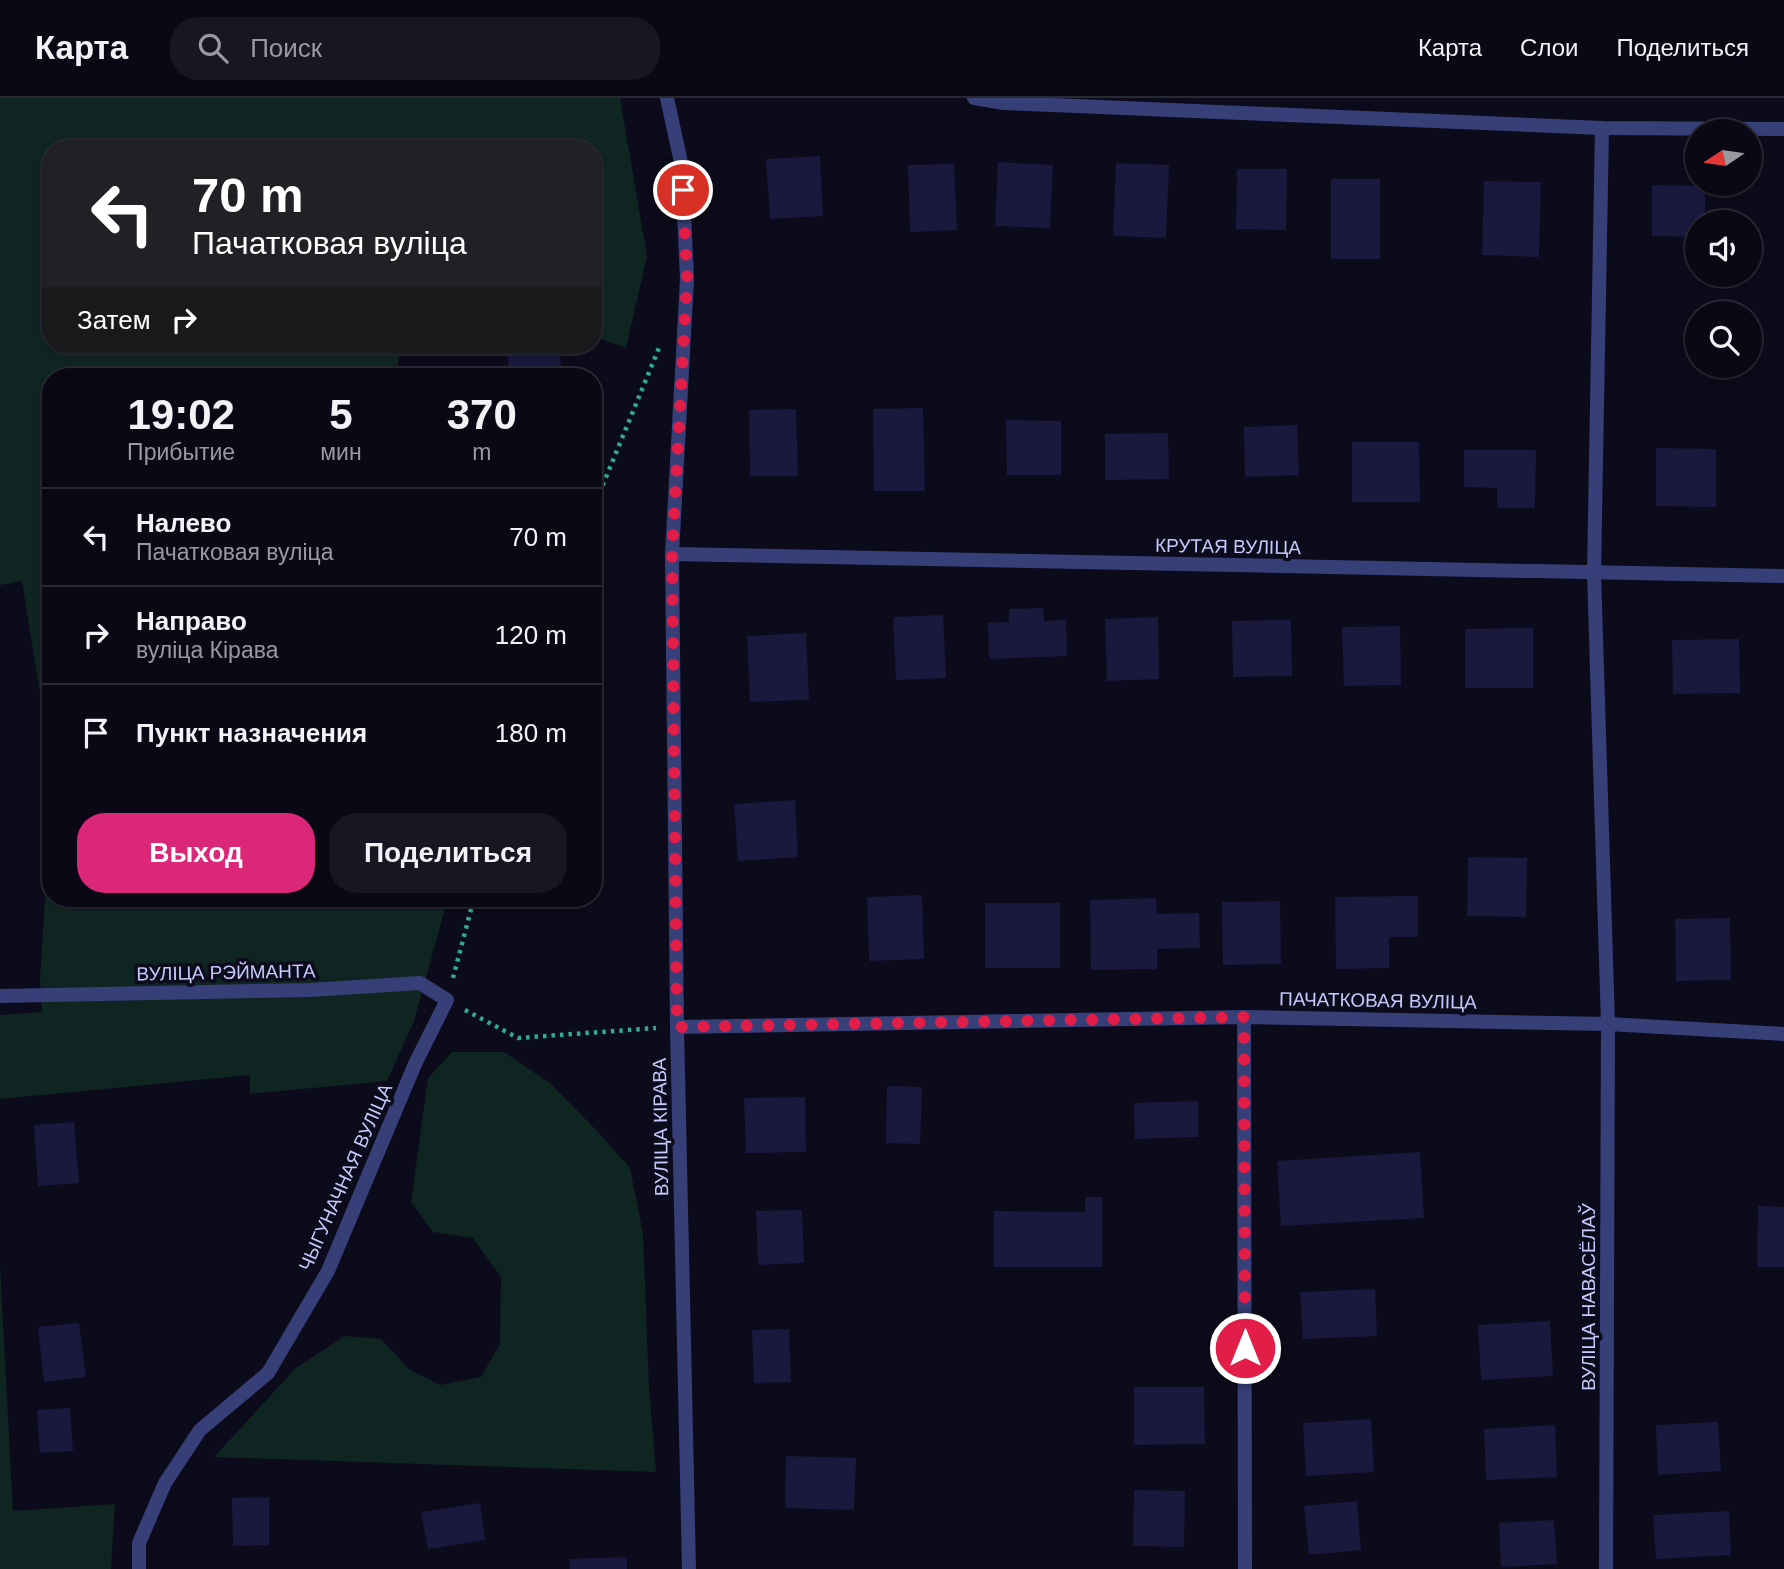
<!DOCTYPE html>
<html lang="ru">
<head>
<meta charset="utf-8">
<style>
	body { margin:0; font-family:Arial,sans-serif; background:#171622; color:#f1f3f6; height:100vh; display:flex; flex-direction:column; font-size:26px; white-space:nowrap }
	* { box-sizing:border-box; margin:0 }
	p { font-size:23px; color:#999aa0 }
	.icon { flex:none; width:38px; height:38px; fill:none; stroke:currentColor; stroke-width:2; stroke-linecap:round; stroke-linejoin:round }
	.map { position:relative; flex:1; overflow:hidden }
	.sheet { position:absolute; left:42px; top:270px; width:560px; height:539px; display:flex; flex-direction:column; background:#090814; border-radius:28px; box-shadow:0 2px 5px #0004,0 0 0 2px #292934 }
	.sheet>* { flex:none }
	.guide { position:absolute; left:42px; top:42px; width:560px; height:214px; border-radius:28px; box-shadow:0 2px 5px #0004,0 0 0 2px #292934; background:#202124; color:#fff; overflow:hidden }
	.needle { width:46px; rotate:257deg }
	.buttons { position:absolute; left:1685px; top:21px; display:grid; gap:14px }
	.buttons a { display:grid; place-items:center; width:77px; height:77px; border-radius:50%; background:#090814; box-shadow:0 2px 5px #0004,0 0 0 2px #292934; font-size:35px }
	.pin { position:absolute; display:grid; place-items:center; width:60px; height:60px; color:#fff; margin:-30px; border:4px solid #fff; border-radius:50%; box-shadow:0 2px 7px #0007 }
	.me { position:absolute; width:77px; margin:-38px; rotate:0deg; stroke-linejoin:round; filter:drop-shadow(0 0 5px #0008) }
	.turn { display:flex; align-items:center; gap:24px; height:147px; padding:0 35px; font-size:32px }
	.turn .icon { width:91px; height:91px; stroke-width:2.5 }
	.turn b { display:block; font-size:49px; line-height:60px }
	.then { display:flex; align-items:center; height:66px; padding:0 35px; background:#0003; gap:14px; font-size:26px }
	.eta { display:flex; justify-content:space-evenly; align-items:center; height:119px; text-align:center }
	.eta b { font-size:42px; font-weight:700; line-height:49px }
	.cta { display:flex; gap:14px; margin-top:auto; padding:14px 35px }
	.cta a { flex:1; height:80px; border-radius:28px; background:#db2777; color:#fff; font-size:28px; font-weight:700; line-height:80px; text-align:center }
	.cta a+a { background:#171622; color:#f1f3f6 }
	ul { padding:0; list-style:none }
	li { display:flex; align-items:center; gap:21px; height:98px; padding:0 35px; border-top:2px solid #292934 }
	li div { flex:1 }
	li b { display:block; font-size:26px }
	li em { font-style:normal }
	header { display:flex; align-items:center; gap:42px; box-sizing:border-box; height:98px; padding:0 35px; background:#090814; border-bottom:2px solid #292934 }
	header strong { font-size:33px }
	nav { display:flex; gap:38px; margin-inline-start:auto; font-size:24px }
	.search { width:490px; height:63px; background:#171622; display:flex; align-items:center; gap:18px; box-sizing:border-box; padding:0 24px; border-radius:28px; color:#999aa0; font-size:26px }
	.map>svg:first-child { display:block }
	.green { fill:#0f2521 }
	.building { fill:#1a183c }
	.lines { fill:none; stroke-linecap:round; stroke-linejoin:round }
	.path { stroke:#2fa990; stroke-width:4.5; stroke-dasharray:3.5 5; stroke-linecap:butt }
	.minor { stroke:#373f79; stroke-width:14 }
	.route { stroke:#e11d48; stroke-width:12; stroke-dasharray:0 21.6 }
	.labels { text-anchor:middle; stroke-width:7; stroke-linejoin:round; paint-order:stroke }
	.street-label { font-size:19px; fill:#c7c9fe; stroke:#0c0b1b }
</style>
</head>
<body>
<header>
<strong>Карта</strong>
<div class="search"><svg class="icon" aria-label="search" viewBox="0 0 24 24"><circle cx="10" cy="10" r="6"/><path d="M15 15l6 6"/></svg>Поиск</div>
<nav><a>Карта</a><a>Слои</a><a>Поделиться</a></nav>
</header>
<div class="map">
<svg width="1784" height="1471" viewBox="0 0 1784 1471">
	<rect width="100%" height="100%" fill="#0c0b1b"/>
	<g class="green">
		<path d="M0,0H620L647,158L626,250L593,238V51H51V247H400L397,278H51V664L22,483L0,487Z"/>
		<path d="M51,708V800H448L414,923L387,983L250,996V977L0,1001V917L42,914L40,880Z"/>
		<path d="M452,954H504L551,986L599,1035L630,1070L643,1135L649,1289L656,1374L214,1359L296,1270L345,1238L381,1241L410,1272L440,1287L481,1279L500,1246L501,1179L473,1140L433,1134L411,1104L428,980Z"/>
		<path d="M0,1168L13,1413L115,1406L111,1471H0Z"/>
	</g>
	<g class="building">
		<path d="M820,58L823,118L770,121L766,61Z"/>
		<path d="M998,64L1053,67L1050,130L995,128Z"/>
		<path d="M1116,65L1169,67L1166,140L1113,138Z"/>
		<path d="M954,66L957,132L910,134L908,67Z"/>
		<path d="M1237,71H1287L1286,132L1236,131Z"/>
		<rect x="1331" y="81" width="49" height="80"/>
		<path d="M1484,83L1541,84L1539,159L1482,157Z"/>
		<path d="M1652,87L1705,88V124H1698V139L1652,138Z"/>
		<path d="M560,252L561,278H509L508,254Z"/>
		<path d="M923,310L925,393H874L873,311Z"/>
		<path d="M796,311L798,378H750L749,312Z"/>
		<path d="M1006,322L1061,323V377H1007Z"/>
		<path d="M1297,327L1299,377L1245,379L1244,329Z"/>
		<path d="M1168,335L1169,381L1105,382V336Z"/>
		<path d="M1352,344H1419L1420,404H1352Z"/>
		<path d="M1656,350L1716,351V409L1656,408Z"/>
		<path d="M1464,352H1536L1535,410H1497V390L1464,389Z"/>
		<path d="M1043,510L1044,523L1066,522L1067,558L989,561L988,525L1009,524V511Z"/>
		<path d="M943,517L946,580L896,582L893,519Z"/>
		<path d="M1158,519L1159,581L1107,583L1105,521Z"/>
		<path d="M1291,522L1292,578L1233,579L1232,523Z"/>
		<path d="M1400,528L1401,587L1344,588L1342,529Z"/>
		<path d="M1533,530V590H1465V531Z"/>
		<path d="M806,535L809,602L750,604L747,538Z"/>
		<path d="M1739,541L1740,595L1673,596L1672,542Z"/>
		<path d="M795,702L798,759L738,763L734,706Z"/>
		<path d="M1468,759L1527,760L1526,819L1467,818Z"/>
		<path d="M922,797L924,861L869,863L867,799Z"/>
		<path d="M1418,798V839H1389V870L1336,871L1335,799Z"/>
		<path d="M1156,800L1157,816L1199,815L1200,850L1157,851V871L1091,872L1090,802Z"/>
		<path d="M1280,803L1281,866L1223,867L1222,804Z"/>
		<rect x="985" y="805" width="75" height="65"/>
		<path d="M1730,820L1731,882L1676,883L1675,821Z"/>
		<path d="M887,988L922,989L920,1046L886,1045Z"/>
		<path d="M805,999L806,1054L746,1055L744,1000Z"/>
		<path d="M1198,1003V1039L1135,1041L1134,1005Z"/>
		<path d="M74,1024L79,1085L38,1088L34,1027Z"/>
		<path d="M1420,1054L1424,1120L1281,1128L1277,1063Z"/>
		<path d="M1085,1099H1102V1169H994V1113L1085,1114Z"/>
		<path d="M1758,1108L1784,1109V1169H1757Z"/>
		<path d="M802,1112L804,1165L758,1167L756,1113Z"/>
		<path d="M1375,1191L1377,1238L1303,1241L1300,1194Z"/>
		<path d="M1550,1223L1553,1278L1481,1282L1478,1227Z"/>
		<path d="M79,1225L86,1279L44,1284L38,1229Z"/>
		<path d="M789,1231L791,1284L754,1285L752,1232Z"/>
		<path d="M1134,1289H1204L1205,1346L1134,1347Z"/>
		<path d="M70,1310L73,1353L40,1355L37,1312Z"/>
		<path d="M1371,1321L1374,1374L1306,1378L1303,1325Z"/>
		<path d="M1718,1324L1721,1373L1658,1377L1656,1327Z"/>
		<path d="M1555,1327L1557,1379L1486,1382L1484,1331Z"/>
		<path d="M786,1358L856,1360L854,1412L785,1410Z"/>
		<path d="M1134,1392L1185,1393L1184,1449L1133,1448Z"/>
		<path d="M269,1399V1447L233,1448L232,1400Z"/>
		<path d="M1357,1403L1361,1452L1309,1457L1304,1408Z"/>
		<path d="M480,1405L485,1442L428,1451L421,1414Z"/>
		<path d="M1729,1413L1731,1457L1656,1461L1653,1417Z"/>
		<path d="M1554,1422L1557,1466L1501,1469L1499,1425Z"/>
		<path d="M627,1459V1471H570L569,1461Z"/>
	</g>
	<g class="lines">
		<g class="path">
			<path d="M593,411L659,250"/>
			<path d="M453,880L474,800"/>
			<path d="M465,912L518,940L656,930"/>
		</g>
		<g class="minor">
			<path d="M667,0L682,69L687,181L672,456L677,929L689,1471"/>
			<path d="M974,0L1004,5L1602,30L1784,31"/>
			<path d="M1602,30L1594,474L1608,926L1606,1471"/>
			<path d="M672,456L1784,478"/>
			<path d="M0,898L310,892L420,885L447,902L415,966L328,1173L268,1275L200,1332L165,1385L139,1445V1471"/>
			<path d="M1244,919L1245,1471"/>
			<path d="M677,929L1244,919L1608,926L1784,936"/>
		</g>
	</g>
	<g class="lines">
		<path class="route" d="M683,92L687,181L672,456L677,929L1244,919L1245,1250"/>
	</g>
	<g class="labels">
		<g class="street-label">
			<text transform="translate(1228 448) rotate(1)" y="7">КРУТАЯ ВУЛІЦА</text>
			<text transform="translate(226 874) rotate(-1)" y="7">ВУЛІЦА РЭЙМАНТА</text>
			<text transform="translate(1378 902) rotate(1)" y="7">ПАЧАТКОВАЯ ВУЛІЦА</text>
			<text transform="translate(660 1029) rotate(-91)" y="7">ВУЛІЦА КІРАВА</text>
			<text transform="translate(345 1079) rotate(-66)" y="7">ЧЫГУНАЧНАЯ ВУЛІЦА</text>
			<text transform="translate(1588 1199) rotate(-90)" y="7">ВУЛІЦА НАВАСЁЛАЎ</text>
		</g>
	</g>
</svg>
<div class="buttons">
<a><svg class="needle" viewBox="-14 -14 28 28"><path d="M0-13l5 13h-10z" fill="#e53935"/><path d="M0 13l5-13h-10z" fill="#999aa0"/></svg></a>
<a><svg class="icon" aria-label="sound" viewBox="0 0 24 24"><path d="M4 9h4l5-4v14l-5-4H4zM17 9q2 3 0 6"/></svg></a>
<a><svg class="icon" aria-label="search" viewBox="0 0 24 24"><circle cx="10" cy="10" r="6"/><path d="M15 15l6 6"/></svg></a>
</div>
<div class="pin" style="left:683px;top:92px;background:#d93025"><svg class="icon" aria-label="arrive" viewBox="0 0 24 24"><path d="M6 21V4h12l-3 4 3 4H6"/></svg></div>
<svg class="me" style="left:1245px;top:1250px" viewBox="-20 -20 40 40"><circle r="17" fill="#e11d48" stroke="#fff" stroke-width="3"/><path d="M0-11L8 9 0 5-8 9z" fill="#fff"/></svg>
<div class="guide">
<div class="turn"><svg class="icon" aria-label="left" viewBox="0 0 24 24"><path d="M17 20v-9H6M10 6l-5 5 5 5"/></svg><div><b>70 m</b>Пачатковая вуліца</div></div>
<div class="then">Затем<svg class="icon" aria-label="right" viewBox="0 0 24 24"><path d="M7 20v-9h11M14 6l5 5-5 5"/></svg></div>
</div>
<section class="sheet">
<div class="eta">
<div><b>19:02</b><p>Прибытие</p></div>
<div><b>5</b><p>мин</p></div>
<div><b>370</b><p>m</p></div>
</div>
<ul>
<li><svg class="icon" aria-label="left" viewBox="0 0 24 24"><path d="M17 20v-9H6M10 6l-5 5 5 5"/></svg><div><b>Налево</b><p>Пачатковая вуліца</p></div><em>70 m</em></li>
<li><svg class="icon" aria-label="right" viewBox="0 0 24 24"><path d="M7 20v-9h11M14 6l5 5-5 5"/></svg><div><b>Направо</b><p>вуліца Кірава</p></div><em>120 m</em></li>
<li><svg class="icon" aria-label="arrive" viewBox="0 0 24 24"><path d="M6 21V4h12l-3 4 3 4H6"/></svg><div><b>Пункт назначения</b></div><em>180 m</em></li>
</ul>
<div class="cta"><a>Выход</a><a>Поделиться</a></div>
</section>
</div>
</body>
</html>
